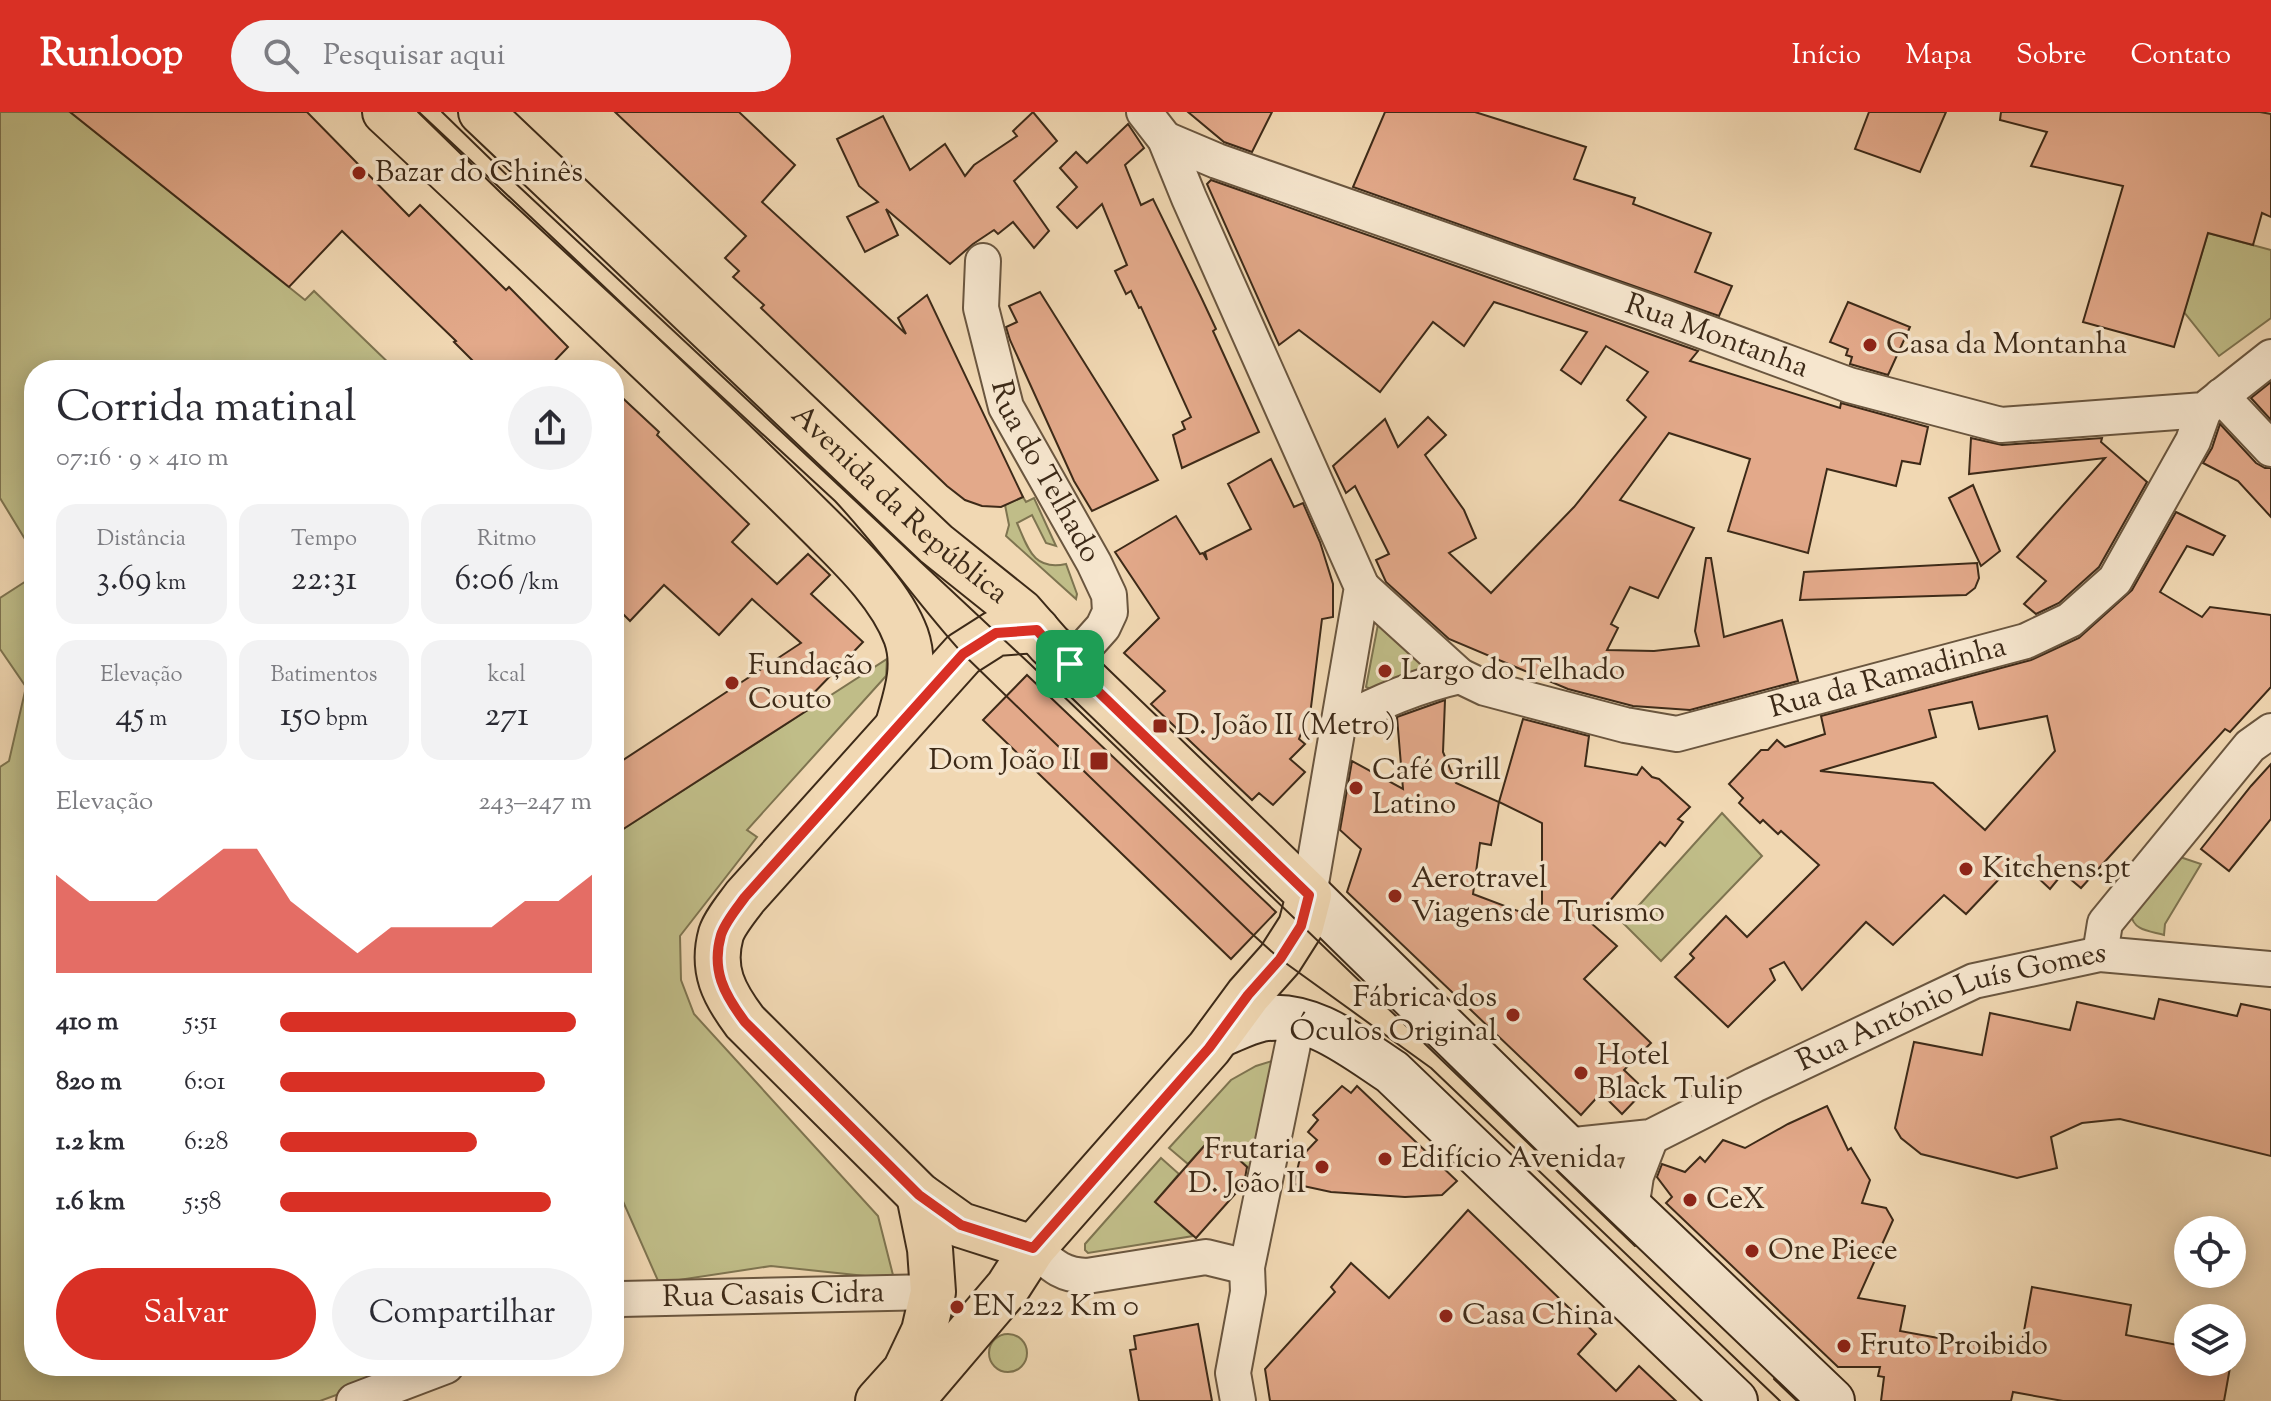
<!DOCTYPE html>
<html lang="pt">
<meta charset="utf-8">
<style>
:root{--surface:#fff;--page:#f2f2f3;--text:#2b2b33;--muted:#7c7c81;--accent:#d93025}
body{margin:0;font-family:"Sorts Mill Goudy",serif;background:var(--page);color:var(--text);height:100vh;display:flex;flex-direction:column;font-size:30px;white-space:nowrap}
*{box-sizing:border-box;margin:0}
p{font-size:26px;color:var(--muted)}
.icon{flex:none;width:44px;height:44px;fill:none;stroke:currentColor;stroke-width:2;stroke-linecap:round;stroke-linejoin:round}
.map{position:relative;flex:1;overflow:hidden}
.details{position:absolute;left:24px;top:248px;width:600px;height:1016px;display:flex;flex-direction:column;background:var(--surface);border-radius:32px;box-shadow:0 4px 20px #0003}
.details>*{flex:none}
.tools{position:absolute;left:2174px;top:1104px;display:grid;gap:16px}
.tools a{display:grid;place-items:center;width:72px;height:72px;border-radius:50%;background:var(--surface);box-shadow:0 4px 20px #0003;font-size:40px}
.pin{position:absolute;display:grid;place-items:center;width:68px;height:68px;color:#fff;margin:-34px;border-radius:16px;box-shadow:0 4px 12px #0006}
.round{display:grid;place-items:center;flex:none;width:84px;height:84px;border-radius:42px;background:var(--page)}
.head{display:flex;align-items:center;justify-content:space-between;height:136px;padding:0 32px}
h1{font-size:44px;font-weight:600;line-height:60px}
.stats{display:grid;grid-template-columns:repeat(3,1fr);gap:12px;height:136px;padding:8px 32px}
.stats div{display:grid;align-content:center;border-radius:20px;background:var(--page);text-align:center}
.stats b{font-size:34px;font-weight:600}
.stats small{font-size:22px;font-weight:400}
.stats p{font-size:22px}
.chart{height:224px;padding:16px 32px}
.chart p{display:flex;justify-content:space-between}
.chart svg{width:100%;height:144px;margin-top:8px;fill:var(--accent);opacity:.7}
.action{display:flex;gap:16px;margin-top:auto;padding:16px 32px}
.action a{flex:1;height:92px;border-radius:48px;background:var(--accent);color:#fff;font-size:32px;font-weight:600;line-height:92px;text-align:center}
.action a+a{background:var(--page);color:var(--text)}
ul{padding:0 32px;list-style:none;font-size:26px}
li{display:grid;grid-template-columns:128px 96px 1fr;align-items:center;height:60px}
li i{height:20px;border-radius:10px;background:var(--accent)}
header{display:flex;align-items:center;gap:48px;box-sizing:border-box;height:112px;padding:0 40px;background:var(--accent);color:#fff}
header strong{font-size:38px}
nav{display:flex;gap:44px;margin-inline-start:auto;font-size:28px}
.search{width:560px;height:72px;background:var(--page);display:flex;align-items:center;gap:20px;box-sizing:border-box;padding:0 28px;border-radius:44px;color:var(--muted);font-size:30px}
.map>svg:first-child{display:block}
.green{fill:#c0bd88;stroke:#7e7450;stroke-width:2}
.building{fill:#e3a98a;stroke:#3d2a18;stroke-width:2;fill-rule:evenodd}
.lines{fill:none;stroke-linecap:round;stroke-linejoin:round}
.street-casing{stroke:#6a563f;stroke-width:38}
.secondary-casing{stroke:#3d2a18;stroke-width:48}
.primary-casing{stroke:#3d2a18;stroke-width:48}
.street{stroke:#f6e6ce;stroke-width:34}
.secondary{stroke:#f6e6ce;stroke-width:44}
.primary{stroke:#f1d8b3;stroke-width:44}
.tram{stroke:#3d2a18;stroke-width:2}
.route-casing{stroke:#fff;stroke-width:16}
.route{stroke:#d93025;stroke-width:10}
.poi-dot{fill:#8f2418;stroke:#f6e6ce;stroke-width:3}
.labels{text-anchor:middle;dominant-baseline:central;stroke-width:7;stroke-linejoin:round;paint-order:stroke}
.poi-label{font-size:30px;fill:#3d2a18;stroke:#f6e6ce;text-anchor:start}
.street-label{font-size:30px;fill:#3d2a18;stroke:#f6e6ce}
</style>
<header>
<strong>Runloop</strong>
<div class="search"><svg class="icon" aria-label="search" viewBox="0 0 24 24"><circle cx="10" cy="10" r="6"/><path d="M15 15l6 6"/></svg>Pesquisar aqui</div>
<nav><a>Início</a><a>Mapa</a><a>Sobre</a><a>Contato</a></nav>
</header>
<div class="map">
<svg width="2271" height="1289" viewBox="0 0 2271 1289">
<rect width="100%" height="100%" fill="#f1d8b3"/>
<filter id="stains"><feTurbulence type="fractalNoise" baseFrequency=".0025" numOctaves="4"/><feColorMatrix values="0 0 0 0 .2 0 0 0 0 .09 0 0 0 0 .02 0 0 0 .5 -.17"/></filter>
<radialGradient id="worn" r=".72"><stop offset=".6" stop-color="#630" stop-opacity="0"/><stop offset="1" stop-color="#630" stop-opacity=".3"/></radialGradient>
<!-- green -->
<g class="green">
<polygon points="0,0 70,0 305,188 314,179 396,258 34,258 34,442 0,386"/>
<polygon points="2208,121 2271,138 2271,206 2219,244 2184,200"/>
<path d="M 1023,385 L 1026,390 L 1034,386 L 1056,434 L 1046,431 L 1032,403 L 1017,411 C 1028,436 1033,459 1066,452 L 1077,482 L 1076,487 L 1006,424 L 1009,413 L 1005,393 Z"/>
<polygon points="34,464 34,1254 415,1254 320,1289 0,1289 0,655 9,649 26,575 0,537 0,486"/>
<polygon points="1379,507 1436,552 1376,579 1366,575"/>
<polygon points="887,547 886,564 747,718 757,725 680,824 681,868 694,902 878,1104 894,1167 771,1154 659,1171 614,1069 614,723"/>
<polygon points="1722,701 1762,744 1661,849 1623,811"/>
<path d="M 2180,745 L 2201,752 L 2165,812 L 2164,823 C 2150,819 2133,819 2131,802 Z"/>
<polygon points="1272,949 1251,1058 1213,1024 1188,1052 1169,1036 1231,968 1256,954"/>
<polygon points="1161,1046 1179,1062 1155,1090 1193,1124 1088,1141 1085,1138 1085,1132"/>
<circle cx="1008" cy="1241" r="19"/>
</g>
<!-- building -->
<g class="building">
<polygon points="70,0 307,0 409,104 420,93 506,178 509,175 568,235 546,258 482,258 454,230 456,229 342,119 289,175"/>
<polygon points="615,0 739,0 795,53 762,90 906,222 898,206 927,183 1023,385 1001,395 982,394 965,388 947,374 761,196 764,193 733,165 739,159 725,146 746,124"/>
<polygon points="1033,0 1057,29 1014,69 1049,119 1034,136 1013,110 998,122 994,118 973,132 950,152 886,97 898,123 865,140 847,105 878,90 859,74 837,27 883,4 910,58 945,32 965,64 974,53 1017,24 1013,19"/>
<polygon points="1188,0 1272,0 1252,40 1224,30"/>
<polygon points="1385,0 1475,0 1586,35 1574,67 1635,86 1633,92 1711,121 1695,160 1732,174 1719,204 1353,75"/>
<polygon points="1869,0 1946,0 1920,60 1855,37"/>
<polygon points="2001,0 2260,0 2271,2 2271,105 2262,101 2253,133 2208,121 2174,235 2083,210 2123,74 2031,54 2047,20 2000,8"/>
<polygon points="1128,12 1144,36 1125,53 1141,93 1153,87 1201,185 1216,217 1213,219 1259,320 1182,356 1173,323 1185,317 1182,310 1191,305 1141,195 1139,196 1131,179 1126,182 1115,159 1127,153 1102,92 1077,116 1057,95 1077,75 1060,56 1076,40 1087,51"/>
<polygon points="1211,68 1698,239 1690,249 1840,296 1841,291 1928,315 1920,352 1902,349 1896,374 1827,357 1808,441 1728,419 1750,347 1669,321 1620,388 1694,416 1658,486 1630,475 1611,512 1618,516 1607,538 1654,539 1699,534 1695,519 1706,446 1711,446 1724,525 1782,508 1798,569 1690,598 1633,594 1568,577 1449,527 1386,470 1376,448 1389,442 1355,374 1346,381 1333,354 1385,307 1398,335 1428,305 1446,323 1425,343 1464,398 1476,426 1449,441 1491,481 1574,395 1646,305 1627,288 1648,260 1606,234 1581,272 1561,258 1587,220 1494,190 1464,234 1433,210 1380,280 1299,218 1279,233 1207,72"/>
<polygon points="1040,180 1158,368 1092,399 1074,369 1010,228 1006,215 1017,210 1009,194"/>
<polygon points="1848,190 1910,215 1888,263 1850,252 1852,245 1846,243 1848,237 1830,230"/>
<polygon points="2271,270 2271,308 2251,286"/>
<polygon points="614,278 659,320 657,323 749,412 732,430 777,472 808,442 830,463 811,482 863,530 807,588 814,594 614,723 614,654 801,531 752,487 719,523 664,473 630,509 614,493"/>
<polygon points="2220,312 2256,351 2265,356 2271,356 2271,405 2238,369 2203,351 2212,336"/>
<polygon points="1971,326 2002,333 2102,326 2101,330 2147,370 2099,455 2059,491 2036,502 2024,492 2046,469 2017,445 2105,346 1969,362"/>
<polygon points="1271,347 1294,395 1303,391 1320,430 1333,472 1333,505 1322,507 1311,595 1299,627 1305,632 1290,647 1305,660 1273,693 1259,681 1252,688 1151,592 1165,579 1124,541 1159,506 1115,440 1176,404 1200,442 1203,441 1207,448 1205,440 1251,417 1228,372"/>
<polygon points="1973,373 2000,439 1981,454 1949,386"/>
<path d="M 2176,400 L 2225,424 L 2213,443 L 2187,434 L 2160,480 L 2202,505 L 2210,495 L 2271,503 L 2271,575 L 2230,620 L 2225,617 L 2081,776 L 2063,761 L 2050,777 L 2018,747 L 1966,802 L 1944,783 L 1893,833 L 1866,810 L 1802,878 L 1784,850 L 1770,857 L 1775,868 L 1728,915 L 1675,865 L 1694,846 L 1690,842 L 1726,804 L 1747,825 L 1819,753 L 1781,719 L 1778,722 L 1763,708 L 1760,711 L 1739,691 L 1743,686 L 1729,672 L 1761,638 L 1768,638 L 1777,628 L 1785,635 L 1825,622 L 1821,604 L 2031,548 L 2079,526 L 2132,478 ZM 1972,590 L 1979,617 L 2047,604 L 2055,639 L 1985,718 L 1933,671 L 1820,659 L 1936,625 L 1929,598 Z"/>
<polygon points="1977,451 1979,466 1975,476 1966,483 1800,488 1804,460"/>
<polygon points="1027,563 1276,800 1231,847 983,608"/>
<polygon points="1445,588 1443,640 1456,671 1499,690 1491,733 1480,731 1473,782 1542,808 1542,711 1499,690 1523,607 1589,624 1585,654 1637,663 1642,655 1652,665 1659,667 1690,695 1678,707 1683,710 1665,734 1660,730 1591,811 1617,834 1584,867 1651,931 1624,958 1645,978 1622,1002 1601,981 1581,1003 1347,780 1361,737 1340,718 1352,649 1403,677 1397,605"/>
<polygon points="2271,652 2271,707 2229,759 2201,737 2251,674"/>
<polygon points="2159,887 2237,904 2241,892 2271,898 2271,1044 2120,1007 2082,1011 2051,1025 2057,1056 2017,1066 1921,1042 1901,1026 1895,1016 1914,930 1982,943 1990,901 2070,918 2077,890 2154,907"/>
<polygon points="1342,974 1351,981 1357,974 1457,1069 1442,1083 1405,1085 1331,1080 1294,1072 1300,1046 1317,1028 1308,1020 1318,1008 1313,1003"/>
<polygon points="1827,994 1848,1038 1851,1036 1870,1068 1862,1091 1886,1096 1893,1108 1858,1186 1905,1194 1900,1219 2020,1241 2032,1175 2131,1193 2126,1223 2188,1235 2188,1250 2231,1250 2224,1289 2063,1289 2013,1280 2011,1289 1881,1289 1884,1265 1878,1264 1880,1255 1838,1255 1666,1091 1672,1085 1657,1065 1662,1052 1685,1060 1700,1045 1705,1050 1723,1028 1745,1036 1788,1012"/>
<polygon points="1213,1024 1247,1055 1244,1072 1196,1126 1155,1090"/>
<polygon points="1468,1098 1596,1222 1578,1242 1616,1279 1639,1254 1676,1289 1270,1289 1265,1257 1335,1180 1331,1175 1351,1151 1389,1186"/>
<polygon points="1198,1212 1212,1289 1139,1289 1130,1238 1136,1237 1134,1224"/>
</g>
<g class="lines">
<!-- street casing -->
<g class="street-casing">
<g id="street">
<polyline points="1144,0 1165,27 1189,86 1362,475 1309,783"/>
<path id="s1" d="M 1165,27 L 1217,49 L 1656,202 L 1849,273 L 2001,313 L 2204,298 L 2271,245"/>
<path id="s2" d="M 983,149 L 981,196 L 1006,295 L 1094,451 L 1109,483 L 1110,500 L 1103,515 L 1070,552"/>
<polyline points="2221,284 2271,337"/>
<path id="s3" d="M 1362,475 L 1460,564 L 1485,576 L 1625,613 L 1677,622 L 2026,529 L 2070,508 L 2115,468 L 2193,329 L 2204,298"/>
<path d="M 1338,612 C 1378,590 1416,574 1460,564"/>
<polyline points="2100,842 2105,811 2250,634 2271,619"/>
<path id="s4" d="M 1565,1034 L 1651,1025 L 1754,973 L 1974,869 L 2100,842 L 2271,857"/>
<polyline points="1631,1097 1636,1064 1651,1025"/>
<path d="M 1033,1136 C 1052,1153 1061,1163 1087,1164 L 1206,1145 L 1247,1155"/>
<path id="s5" d="M 614,1190 L 621,1187 L 933,1180"/>
<polyline points="354,1289 446,1254"/>
<polyline points="1238,1289 1233,1261 1248,1180 1247,1155 1298,908"/>
</g>
</g>
<!-- secondary casing -->
<g class="secondary-casing">
<g id="secondary">
<polyline points="1309,783 1565,1034 1832,1289"/>
<path d="M 1219,923 C 1232,918 1247,910 1261,907 C 1309,898 1354,935 1392,960 L 1735,1289"/>
</g>
</g>
<!-- primary casing -->
<g class="primary-casing">
<g id="primary">
<path d="M 385,0 C 496,103 606,208 716,313 C 753,348 789,383 825,419 C 855,449 891,484 906,524 C 917,555 906,584 898,613"/>
<path id="s6" d="M 481,0 L 936,432 L 1021,500 L 1049,532 L 1309,783 L 1301,814 L 1280,847 L 1248,883 L 1209,936 L 1033,1136 L 1008,1175 L 911,1289"/>
<path d="M 1033,1136 L 961,1113 L 919,1083 L 745,910 C 724,882 711,858 721,822 C 725,810 737,796 745,785 L 963,542 L 996,521 L 1037,518"/>
<polyline points="878,1289 905,1259 924,1219 933,1180 930,1137 919,1083"/>
</g>
</g>
<!-- street -->
<use href="#street" class="street"/>
<!-- secondary -->
<use href="#secondary" class="secondary"/>
<!-- primary -->
<use href="#primary" class="primary"/>
<!-- tram -->
<g class="tram">
<path d="M 418,0 L 501,81 L 835,389 C 881,438 918,493 963,542 L 1250,820 L 1280,847 L 1431,956 L 1780,1289"/>
<polyline points="442,0 513,69 1030,552 1635,1134"/>
<polyline points="1774,1267 1797,1289"/>
</g>
</g>
<g class="lines">
<!-- route casing -->
<g class="route-casing">
<path id="route" d="M 1037,518 L 1049,532 L 1309,783 L 1301,814 L 1280,847 L 1248,883 L 1209,936 L 1033,1136 L 961,1113 L 919,1083 L 745,910 C 724,882 711,858 721,823 C 725,810 737,796 745,785 L 963,542 L 996,521 Z"/>
</g>
<!-- route -->
<use href="#route" class="route"/>
</g>
<!-- markers -->
<g class="poi-dot">
<circle cx="359" cy="61" r="8"/>
<circle cx="1870" cy="233" r="8"/>
<circle cx="1385" cy="559" r="8"/>
<circle cx="732" cy="571" r="8"/>
<rect x="1152" y="606" width="16" height="16" rx="4"/>
<rect x="1089" y="639" width="20" height="20" rx="4"/>
<circle cx="1356" cy="676" r="8"/>
<circle cx="1966" cy="757" r="8"/>
<circle cx="1395" cy="784" r="8"/>
<circle cx="1513" cy="903" r="8"/>
<circle cx="1581" cy="961" r="8"/>
<circle cx="1385" cy="1047" r="8"/>
<circle cx="1322" cy="1055" r="8"/>
<circle cx="1690" cy="1088" r="8"/>
<circle cx="1752" cy="1139" r="8"/>
<circle cx="957" cy="1195" r="8"/>
<circle cx="1446" cy="1204" r="8"/>
<circle cx="1844" cy="1234" r="8"/>
</g>
<g class="labels">
<!-- poi labels -->
<g class="poi-label">
<text x="375" y="61">Bazar do Chinês</text>
<text x="1886" y="233">Casa da Montanha</text>
<text x="748" y="554">Fundação<tspan x="748" dy="34">Couto</tspan></text>
<text x="1401" y="559">Largo do Telhado</text>
<text x="1176" y="614">D. João II (Metro)</text>
<text x="1081" y="649" text-anchor="end">Dom João II</text>
<text x="1372" y="659">Café Grill<tspan x="1372" dy="34">Latino</tspan></text>
<text x="1982" y="757">Kitchens.pt</text>
<text x="1411" y="767">Aerotravel<tspan x="1411" dy="34">Viagens de Turismo</tspan></text>
<text x="1497" y="886" text-anchor="end">Fábrica dos<tspan x="1497" dy="34">Óculos Original</tspan></text>
<text x="1597" y="944">Hotel<tspan x="1597" dy="34">Black Tulip</tspan></text>
<text x="1306" y="1038" text-anchor="end">Frutaria<tspan x="1306" dy="34">D. João II</tspan></text>
<text x="1401" y="1047">Edifício Avenida</text>
<text x="1706" y="1088">CeX</text>
<text x="1768" y="1139">One Piece</text>
<text x="973" y="1195">EN 222 Km 0</text>
<text x="1462" y="1204">Casa China</text>
<text x="1860" y="1234">Fruto Proibido</text>
</g>
<!-- street labels -->
<g class="street-label">
<text stroke="none"><textPath href="#s1" startOffset="586">Rua Montanha</textPath></text>
<text stroke="none"><textPath href="#s2" startOffset="224">Rua do Telhado</textPath></text>
<text stroke="none"><textPath href="#s6" startOffset="574">Avenida da República</textPath></text>
<text stroke="none"><textPath href="#s3" startOffset="576">Rua da Ramadinha</textPath></text>
<text stroke="none"><textPath href="#s4" startOffset="416">Rua António Luís Gomes</textPath></text>
<text stroke="none"><textPath href="#s5" startOffset="160">Rua Casais Cidra</textPath></text>
</g>
</g>
<rect width="100%" height="100%" filter="url(#stains)"/>
<rect width="100%" height="100%" fill="url(#worn)"/>
</svg>
<div class="tools">
<a><svg class="icon" aria-label="locate" viewBox="0 0 24 24"><circle cx="12" cy="12" r="6"/><path d="M12 2v4M12 18v4M2 12h4M18 12h4"/></svg></a>
<a><svg class="icon" aria-label="layers" viewBox="0 0 24 24"><path d="M12 4l9 5-9 5-9-5zM3 14l9 5 9-5"/></svg></a>
</div>
<div class="pin" style="left:1070px;top:552px;background:#1e9e55"><svg class="icon" aria-label="arrive" viewBox="0 0 24 24"><path d="M6 21V4h12l-3 4 3 4H6"/></svg></div>
<section class="details">
<div class="head"><div><h1>Corrida matinal</h1><p>07:16 · 9 × 410 m</p></div><a class="round"><svg class="icon" aria-label="share" viewBox="0 0 24 24"><path d="M12 15V3M7 8l5-5 5 5M5 13v7h14v-7"/></svg></a></div>
<div class="stats">
<div><p>Distância</p><b>3.69<small> km</small></b></div>
<div><p>Tempo</p><b>22:31</b></div>
<div><p>Ritmo</p><b>6:06<small> /km</small></b></div>
</div>
<div class="stats">
<div><p>Elevação</p><b>45<small> m</small></b></div>
<div><p>Batimentos</p><b>150<small> bpm</small></b></div>
<div><p>kcal</p><b>271</b></div>
</div>
<div class="chart"><p><span>Elevação</span>243–247 m</p>
<svg viewBox="0 0 160 44" preserveAspectRatio="none"><path d="M0 44V14L10 22L20 22L30 22L40 14L50 6L60 6L70 22L80 30L90 38L100 30L110 30L120 30L130 30L140 22L150 22L160 14V44z"/></svg>
</div>
<ul>
<li><b>410 m</b>5:51<i style="width:95%"></i></li>
<li><b>820 m</b>6:01<i style="width:85%"></i></li>
<li><b>1.2 km</b>6:28<i style="width:63%"></i></li>
<li><b>1.6 km</b>5:58<i style="width:87%"></i></li>
</ul>
<div class="action"><a>Salvar</a><a>Compartilhar</a></div>
</section>
</div>
